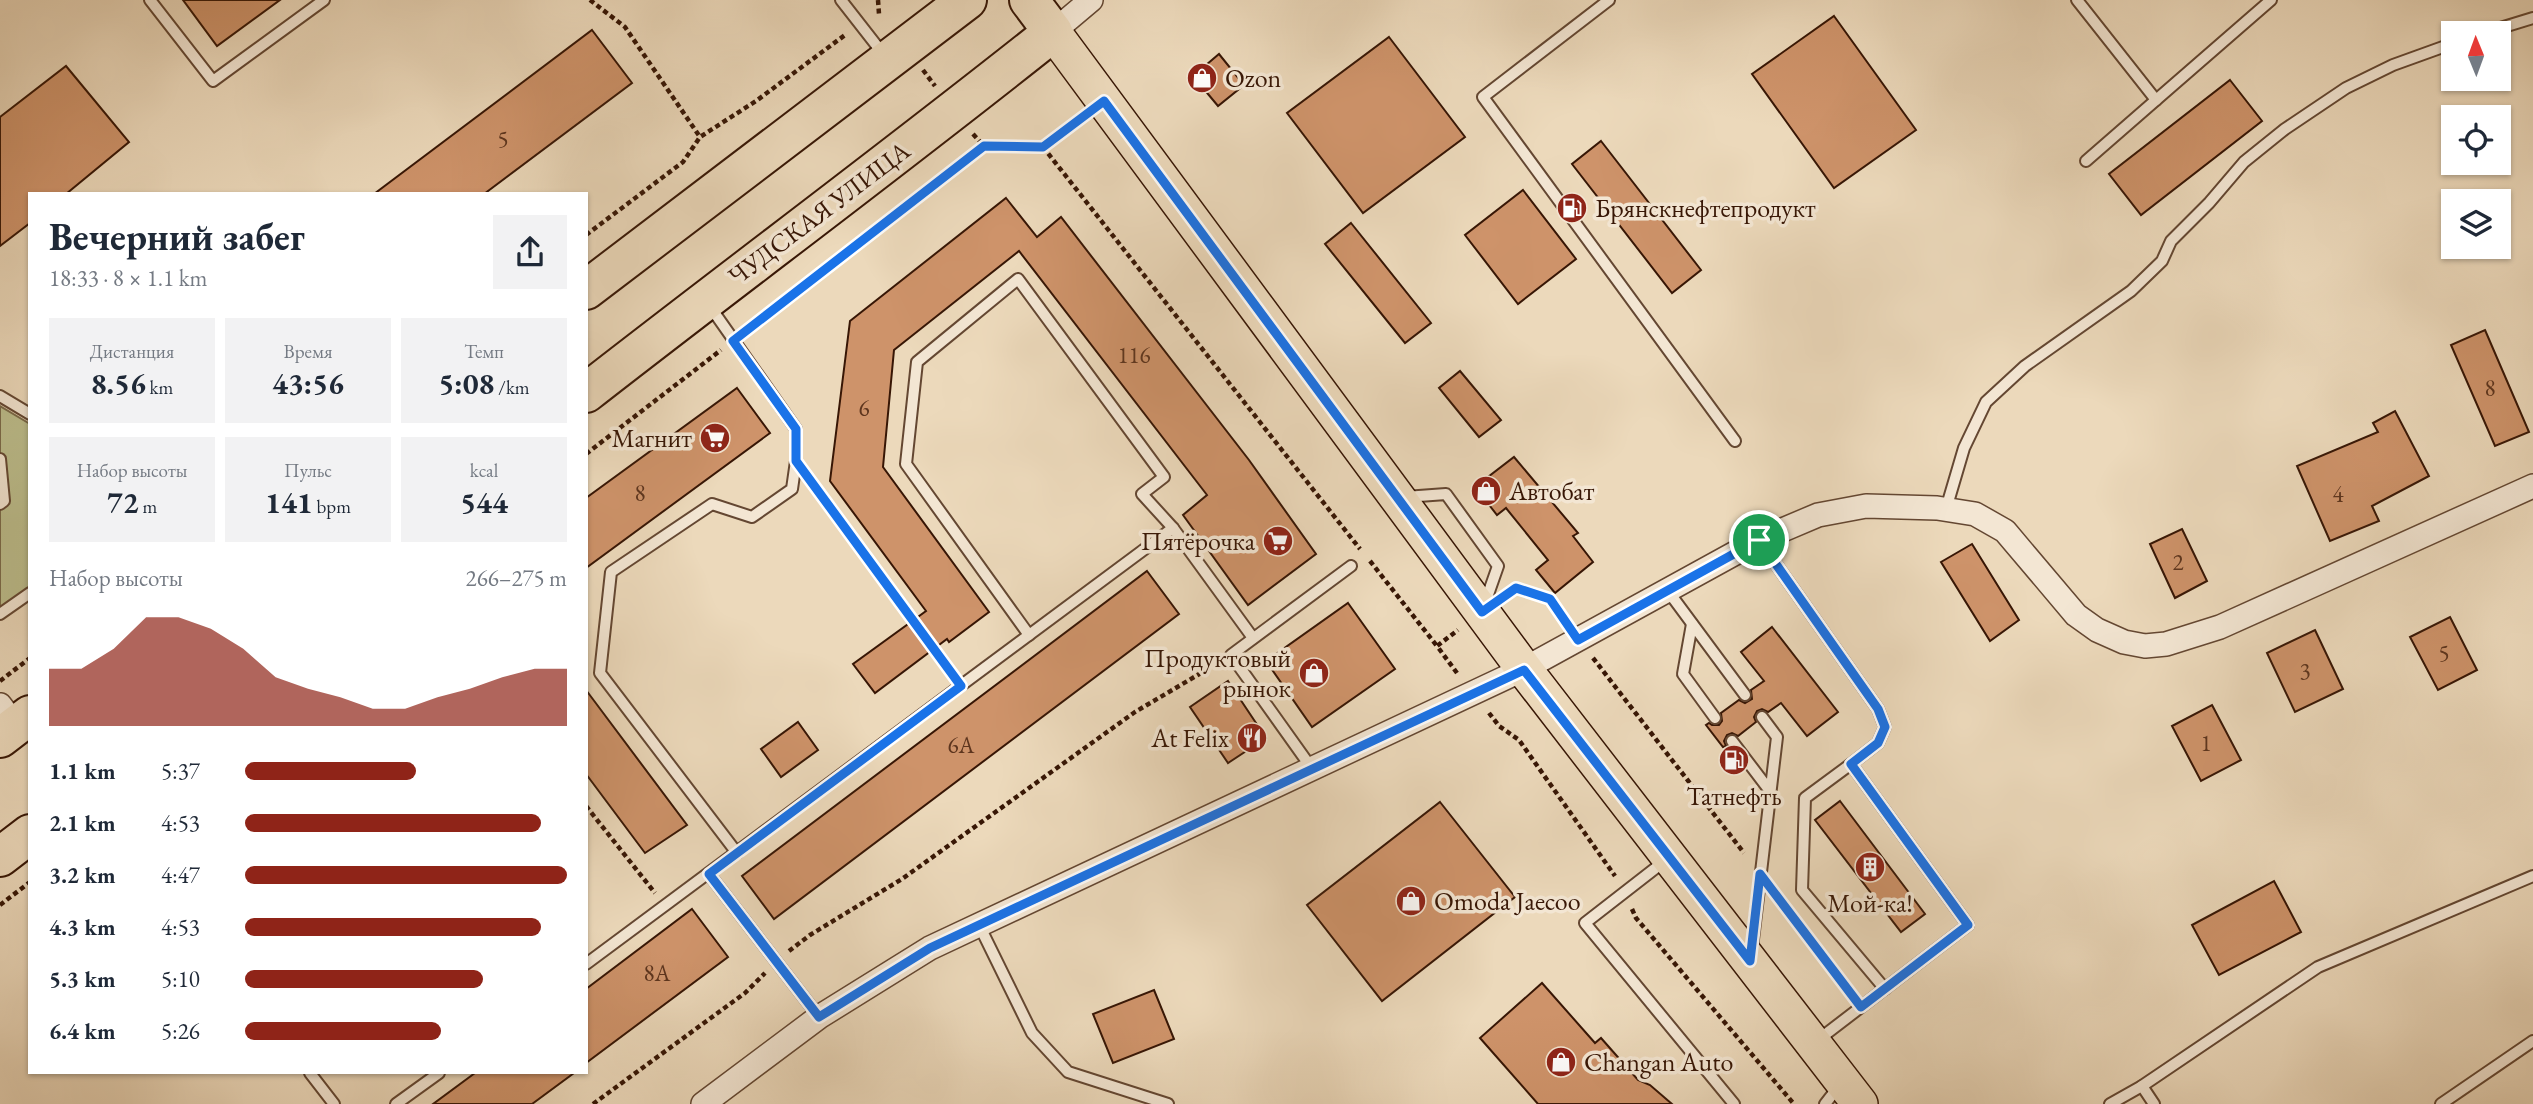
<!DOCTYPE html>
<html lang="ru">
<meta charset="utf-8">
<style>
:root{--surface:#fff;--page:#f2f2f3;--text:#1f2937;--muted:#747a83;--accent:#8f2418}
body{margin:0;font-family:"EB Garamond",serif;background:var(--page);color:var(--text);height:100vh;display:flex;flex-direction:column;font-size:26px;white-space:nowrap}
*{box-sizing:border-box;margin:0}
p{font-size:23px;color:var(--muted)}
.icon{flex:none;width:38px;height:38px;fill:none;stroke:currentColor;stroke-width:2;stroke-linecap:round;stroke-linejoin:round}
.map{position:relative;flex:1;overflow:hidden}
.drawer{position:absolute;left:28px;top:192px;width:560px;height:882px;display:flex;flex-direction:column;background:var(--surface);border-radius:0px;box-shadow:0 2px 5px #0004}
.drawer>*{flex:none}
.needle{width:46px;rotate:359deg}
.buttons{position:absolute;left:2441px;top:21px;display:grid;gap:14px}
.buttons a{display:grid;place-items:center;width:70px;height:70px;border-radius:0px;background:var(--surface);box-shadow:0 2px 5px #0004;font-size:35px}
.pin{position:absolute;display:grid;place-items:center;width:60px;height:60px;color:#fff;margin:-30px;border:4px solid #fff;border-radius:50%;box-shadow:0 2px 7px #0007}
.round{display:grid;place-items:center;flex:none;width:74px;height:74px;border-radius:0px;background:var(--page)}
.summary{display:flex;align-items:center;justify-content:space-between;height:119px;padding:0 21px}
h1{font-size:38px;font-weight:700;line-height:52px}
.stats{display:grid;grid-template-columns:repeat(3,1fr);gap:10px;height:119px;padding:7px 21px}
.stats div{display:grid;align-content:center;border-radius:0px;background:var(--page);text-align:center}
.stats b{font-size:30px;font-weight:700}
.stats small{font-size:19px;font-weight:400}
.stats p{font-size:19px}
.chart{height:196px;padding:14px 21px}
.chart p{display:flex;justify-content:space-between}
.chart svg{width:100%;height:126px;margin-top:7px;fill:var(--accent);opacity:.7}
ul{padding:0 21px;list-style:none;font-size:23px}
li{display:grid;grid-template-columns:112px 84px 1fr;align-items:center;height:52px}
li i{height:18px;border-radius:9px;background:var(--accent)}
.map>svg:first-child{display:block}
.green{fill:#bcbe8d;stroke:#7a6a49;stroke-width:2}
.building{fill:#ce936a;stroke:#371605;stroke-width:2}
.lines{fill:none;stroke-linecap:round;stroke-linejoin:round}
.lane-casing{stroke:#644732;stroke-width:14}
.street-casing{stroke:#644732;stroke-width:26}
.primary-casing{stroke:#371605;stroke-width:38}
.highway-casing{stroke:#371605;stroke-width:42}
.path{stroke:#371605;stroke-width:4.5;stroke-dasharray:5 3.5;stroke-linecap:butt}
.lane{stroke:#f3e6d3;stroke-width:10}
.street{stroke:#f3e6d3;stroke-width:23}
.primary{stroke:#ecd9bb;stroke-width:35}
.highway{stroke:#ecd9bb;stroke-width:38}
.route-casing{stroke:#fff;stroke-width:14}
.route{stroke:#1a73e8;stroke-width:9}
.labels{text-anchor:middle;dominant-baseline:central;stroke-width:7;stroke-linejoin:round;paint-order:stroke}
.number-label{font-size:23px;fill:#5d351e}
.poi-label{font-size:26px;fill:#371605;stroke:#f3e6d3;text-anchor:start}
.street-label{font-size:26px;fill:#371605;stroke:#f3e6d3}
</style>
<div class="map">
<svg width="2533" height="1104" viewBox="0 0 2533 1104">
<rect width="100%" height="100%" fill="#ecd9bb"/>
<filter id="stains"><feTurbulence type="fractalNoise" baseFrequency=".00286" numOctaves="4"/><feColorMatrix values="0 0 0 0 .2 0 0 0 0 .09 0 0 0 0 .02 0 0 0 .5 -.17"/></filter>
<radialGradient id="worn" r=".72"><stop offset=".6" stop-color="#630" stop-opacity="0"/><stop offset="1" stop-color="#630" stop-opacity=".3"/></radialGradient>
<!-- green -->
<polygon class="green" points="0,406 30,424 30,588 0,611"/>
<!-- building -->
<g class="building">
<polygon points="183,0 280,0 217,46"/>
<polygon points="1834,16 1916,130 1834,188 1752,74"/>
<polygon points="592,30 632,83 484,194 374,194"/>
<polygon points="1389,37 1465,137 1363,213 1287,113"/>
<polygon points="1219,54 1244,85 1218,106 1193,76"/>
<polygon points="66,66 129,142 66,194 30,194 30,223 0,246 0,117"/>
<polygon points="2230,80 2262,121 2141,215 2109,174"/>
<polygon points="1601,141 1701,270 1672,293 1572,164"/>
<polygon points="1523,190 1576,259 1518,304 1465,235"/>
<polygon points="1006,198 1037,237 1061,217 1249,460 1316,554 1248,605 1183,515 1207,495 1019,251 894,350 883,467 989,612 949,642 947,639 875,693 853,664 926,611 830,481 850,321"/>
<polygon points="1351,223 1431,323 1405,343 1325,244"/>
<polygon points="2485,330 2529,432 2495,446 2451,345"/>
<polygon points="1460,371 1501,420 1479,437 1439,388"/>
<polygon points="737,388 770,433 586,568 586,498"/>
<polygon points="2395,411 2429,476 2372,506 2379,521 2330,541 2297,466 2378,432 2373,423"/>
<polygon points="1514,457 1578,533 1573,536 1593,562 1555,593 1536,570 1548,560 1506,508 1497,515 1475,487"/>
<polygon points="2182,529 2207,581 2175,598 2150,544"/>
<polygon points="1972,544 2019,620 1990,641 1941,562"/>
<polygon points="1147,571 1179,614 774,919 742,876"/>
<polygon points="1348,603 1395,669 1312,727 1266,661"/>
<polygon points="2450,617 2477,670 2438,690 2410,637"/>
<polygon points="1772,627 1838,712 1807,736 1781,703 1768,712 1762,709 1757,711 1754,717 1756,722 1738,736 1732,733 1727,735 1724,741 1726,746 1723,747 1706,725 1709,723 1712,725 1719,725 1722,721 1721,713 1739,700 1745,703 1752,699 1751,690 1764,681 1741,652"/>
<polygon points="2315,630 2343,689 2295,712 2267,653"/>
<polygon points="1228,681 1266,738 1228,763 1190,707"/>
<polygon points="586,690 687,825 645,853 586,774"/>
<polygon points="2212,705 2241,760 2201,781 2172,726"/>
<polygon points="798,722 818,750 781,777 761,749"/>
<polygon points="1840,801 1925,914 1901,932 1815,820"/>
<polygon points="1440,802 1515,897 1382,1001 1307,905"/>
<polygon points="2274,881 2301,932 2219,975 2192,925"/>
<polygon points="692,909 728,957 586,1063 586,989"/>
<polygon points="1542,983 1595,1043 1601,1038 1638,1080 1650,1085 1672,1104 1538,1104 1480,1038"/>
<polygon points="1154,990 1174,1039 1113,1063 1093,1014"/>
<polygon points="475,1073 574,1073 532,1104 433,1104"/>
</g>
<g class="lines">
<!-- lane casing -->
<g class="lane-casing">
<g id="lane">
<polyline points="150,0 213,81 324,0"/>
<polyline points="841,0 884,55"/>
<polyline points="1609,0 1483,97 1735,441"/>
<polyline points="2077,0 2156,100 2271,0"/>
<polyline points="2484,33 2533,18"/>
<polyline points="2086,161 2156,100"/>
<polyline points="709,305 796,429 796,461 792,489 752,517 712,504 611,572 600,673 737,853"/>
<polyline points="0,396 30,414"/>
<polyline points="0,459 4,501 0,504"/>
<polyline points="1405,497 1446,494 1498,566 1485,603"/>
<polyline points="1946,509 1964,448 1986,402 2025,366 2131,291 2162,261 2171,241 2209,203 2244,162 2285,129 2346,88 2393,65 2454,43"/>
<polyline points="1759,540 1878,709 1885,727 1878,743 1851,764 1968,925 1818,1040"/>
<polyline points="1668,591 1745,695"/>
<polyline points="0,614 30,593"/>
<polyline points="1692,624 1683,674 1715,718"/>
<polyline points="1029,635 906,464 917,362 1018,279 1164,477 1142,494 1173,528 1253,638"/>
<polyline points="1732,741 1770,791"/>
<polyline points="1851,764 1805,798 1802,890 1885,989"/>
<polyline points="1313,770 1231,655 1351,566"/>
<polyline points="1666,860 1585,923 1734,1104"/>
<polyline points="709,874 819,1017"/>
<polyline points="979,925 1032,1033 1068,1072 1168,1104"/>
<polyline points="1752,948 1777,737 1762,717"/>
<polyline points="586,964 1173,528"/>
<polyline points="310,1073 334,1104"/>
<polyline points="396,1104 439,1073"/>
<polyline points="1825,1104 1839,1086"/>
<polyline points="2110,1104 2142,1086"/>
<polyline points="2154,1104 2142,1086 2318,967 2533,876"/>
<polyline points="2441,1104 2533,1041"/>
</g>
</g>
<!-- street casing -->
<g class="street-casing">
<g id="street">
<polyline points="1053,32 1091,0"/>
<polyline points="0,705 16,726"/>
<polyline points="703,1104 819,1017 930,948 1524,669 1759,540 1818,515 1866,506 1937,508 1975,514 2005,531 2076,615 2097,630 2124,642 2145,646 2166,644 2220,627 2533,486"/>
</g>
</g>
<!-- primary casing -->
<g class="primary-casing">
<polyline id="primary" points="1053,32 1524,669 1860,1104"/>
</g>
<!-- highway casing -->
<g class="highway-casing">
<g id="highway">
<polyline points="586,290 967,0"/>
<path d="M 586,393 C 741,272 899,155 1053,32 L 1029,0"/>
<polyline points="0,738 30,715"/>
<polyline points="0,857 30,834"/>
</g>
</g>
<!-- path -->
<g class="path">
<polyline points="590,0 625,27 700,137"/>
<polyline points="878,0 879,14"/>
<polyline points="923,70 935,86"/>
<polyline points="973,134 984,146"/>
<polyline points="1043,147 1360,549"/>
<polyline points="586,235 683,162 700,137 756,101 845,35"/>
<polyline points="747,329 984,146 1043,147 1080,119"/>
<polyline points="586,454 721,350"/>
<polyline points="811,481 950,671"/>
<polyline points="1370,561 1437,646"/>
<polyline points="1508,594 1516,588 1550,599 1565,620"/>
<polyline points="1593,658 1744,853"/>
<polyline points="1457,673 1437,646 1458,630"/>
<polyline points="0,681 30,658"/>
<polyline points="1489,713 1499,726 1519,740 1615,876"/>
<polyline points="586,806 655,893"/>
<polyline points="1777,896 1850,992"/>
<polyline points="0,905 30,882"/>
<polyline points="1632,909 1636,918 1794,1104"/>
<polyline points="789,951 810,935 902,879 1135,712 1218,663"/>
<polyline points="593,1104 745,993 765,973"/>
</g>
<!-- lane -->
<use href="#lane" class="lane"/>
<!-- street -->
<use href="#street" class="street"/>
<!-- primary -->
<use href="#primary" class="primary"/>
<!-- highway -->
<use href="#highway" class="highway"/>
</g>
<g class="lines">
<!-- route casing -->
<g class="route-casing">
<polygon id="route" points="1104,101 1482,612 1516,588 1550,599 1578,640 1759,540 1878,709 1885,727 1878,743 1851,764 1968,925 1861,1007 1760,874 1750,961 1524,670 930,948 819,1017 709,874 961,686 796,461 796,429 733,341 984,146 1043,147"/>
</g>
<!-- route -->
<use href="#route" class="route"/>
</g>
<!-- icons -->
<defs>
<g id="shop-disc" transform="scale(1.575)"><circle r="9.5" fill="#8f2418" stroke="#f3e6d3"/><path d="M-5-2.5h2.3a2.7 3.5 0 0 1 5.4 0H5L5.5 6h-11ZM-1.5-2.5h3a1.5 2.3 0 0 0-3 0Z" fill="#fff"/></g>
<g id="fuel-disc" transform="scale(1.575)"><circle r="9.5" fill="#8f2418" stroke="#f3e6d3"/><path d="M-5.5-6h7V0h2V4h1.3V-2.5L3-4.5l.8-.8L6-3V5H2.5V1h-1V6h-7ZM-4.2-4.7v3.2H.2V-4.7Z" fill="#fff"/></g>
<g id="supermarket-disc" transform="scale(1.575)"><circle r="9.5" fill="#8f2418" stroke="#f3e6d3"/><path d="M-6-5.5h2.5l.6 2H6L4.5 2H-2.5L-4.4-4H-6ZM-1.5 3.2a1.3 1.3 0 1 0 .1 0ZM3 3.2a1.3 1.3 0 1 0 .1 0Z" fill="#fff"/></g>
<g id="restaurant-disc" transform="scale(1.575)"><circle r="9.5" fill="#8f2418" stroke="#f3e6d3"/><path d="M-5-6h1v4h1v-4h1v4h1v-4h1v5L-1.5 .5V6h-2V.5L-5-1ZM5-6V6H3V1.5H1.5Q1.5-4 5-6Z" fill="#fff"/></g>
<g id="building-disc" transform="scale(1.575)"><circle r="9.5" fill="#8f2418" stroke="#f3e6d3"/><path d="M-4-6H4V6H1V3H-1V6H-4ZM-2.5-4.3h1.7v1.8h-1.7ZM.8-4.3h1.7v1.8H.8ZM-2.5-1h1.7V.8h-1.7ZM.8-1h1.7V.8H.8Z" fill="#fff"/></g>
</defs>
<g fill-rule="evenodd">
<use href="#shop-disc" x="1202" y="78"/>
<use href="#fuel-disc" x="1572" y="208"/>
<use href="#supermarket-disc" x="715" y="438"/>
<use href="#shop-disc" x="1486" y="491"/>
<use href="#supermarket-disc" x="1278" y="541"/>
<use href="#shop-disc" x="1314" y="673"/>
<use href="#restaurant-disc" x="1252" y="738"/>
<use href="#fuel-disc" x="1734" y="760"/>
<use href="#building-disc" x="1870" y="867"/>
<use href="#shop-disc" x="1411" y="901"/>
<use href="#shop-disc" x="1561" y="1062"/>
</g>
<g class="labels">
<!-- number labels -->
<g class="number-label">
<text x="503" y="139">5</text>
<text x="1134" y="355">116</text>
<text x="2490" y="388">8</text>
<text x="864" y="408">6</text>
<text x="640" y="493">8</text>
<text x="2338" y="494">4</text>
<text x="2178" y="562">2</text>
<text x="2444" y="653">5</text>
<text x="2305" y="671">3</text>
<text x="2206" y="743">1</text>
<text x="961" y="745">6А</text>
<text x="657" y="973">8А</text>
</g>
<!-- poi labels -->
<g class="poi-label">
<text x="1225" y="78">Ozon</text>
<text x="1595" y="208">Брянскнефтепродукт</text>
<text x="692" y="438" text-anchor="end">Магнит</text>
<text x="1509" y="491">Автобат</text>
<text x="1255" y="541" text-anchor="end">Пятёрочка</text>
<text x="1291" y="658" text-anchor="end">Продуктовый<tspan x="1291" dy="30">рынок</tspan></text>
<text x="1229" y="738" text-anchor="end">At Felix</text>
<text x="1734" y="796" text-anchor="middle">Татнефть</text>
<text x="1434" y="901">Omoda Jaecoo</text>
<text x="1870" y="903" text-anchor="middle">Мой-ка!</text>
<text x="1584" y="1062">Changan Auto</text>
</g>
<!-- street labels -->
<g class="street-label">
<text transform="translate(819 213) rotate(-37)">ЧУДСКАЯ УЛИЦА</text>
</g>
</g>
<rect width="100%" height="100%" filter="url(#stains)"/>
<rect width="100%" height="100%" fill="url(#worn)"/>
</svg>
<div class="buttons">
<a><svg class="needle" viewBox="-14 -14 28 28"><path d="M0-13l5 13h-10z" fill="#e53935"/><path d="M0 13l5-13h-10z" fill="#747a83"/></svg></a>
<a><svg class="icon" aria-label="locate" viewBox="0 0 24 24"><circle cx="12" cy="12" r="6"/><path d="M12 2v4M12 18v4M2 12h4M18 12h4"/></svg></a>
<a><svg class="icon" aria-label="layers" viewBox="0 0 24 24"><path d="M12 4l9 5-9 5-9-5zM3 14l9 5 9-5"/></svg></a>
</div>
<div class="pin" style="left:1759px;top:540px;background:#1e9e55"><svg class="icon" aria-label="arrive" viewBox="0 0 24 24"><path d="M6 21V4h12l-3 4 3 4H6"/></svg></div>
<section class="drawer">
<div class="summary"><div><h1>Вечерний забег</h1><p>18:33 · 8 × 1.1 km</p></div><a class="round"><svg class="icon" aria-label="share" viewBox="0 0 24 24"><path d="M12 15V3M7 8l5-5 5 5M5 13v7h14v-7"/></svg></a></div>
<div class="stats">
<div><p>Дистанция</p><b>8.56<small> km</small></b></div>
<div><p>Время</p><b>43:56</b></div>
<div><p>Темп</p><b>5:08<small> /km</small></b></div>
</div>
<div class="stats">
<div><p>Набор высоты</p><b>72<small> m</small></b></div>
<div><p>Пульс</p><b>141<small> bpm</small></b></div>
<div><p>kcal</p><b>544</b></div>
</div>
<div class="chart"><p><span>Набор высоты</span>266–275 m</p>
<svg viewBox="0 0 160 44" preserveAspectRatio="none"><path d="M0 44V24L10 24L20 17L30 6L40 6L50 10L60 17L70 27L80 31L90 34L100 38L110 38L120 34L130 31L140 27L150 24L160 24V44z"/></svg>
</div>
<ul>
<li><b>1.1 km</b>5:37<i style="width:53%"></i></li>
<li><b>2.1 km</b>4:53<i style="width:92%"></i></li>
<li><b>3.2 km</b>4:47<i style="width:100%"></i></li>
<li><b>4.3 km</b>4:53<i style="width:92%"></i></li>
<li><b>5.3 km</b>5:10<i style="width:74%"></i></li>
<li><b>6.4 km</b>5:26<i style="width:61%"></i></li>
</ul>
</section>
</div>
